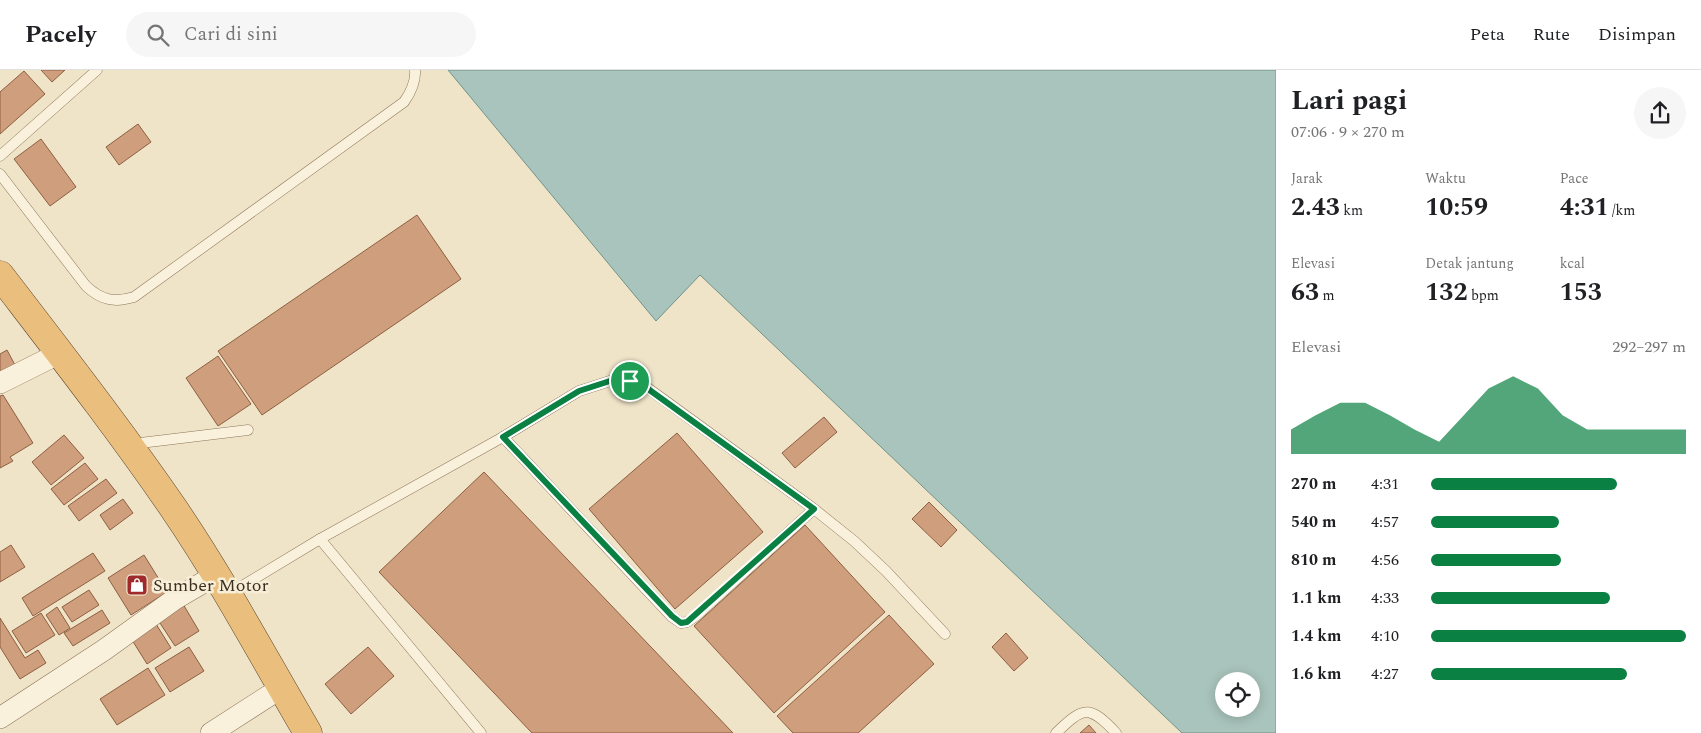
<!DOCTYPE html>
<html lang="id">
<meta charset="utf-8">
<style>
:root{--surface:#fff;--page:#f6f6f6;--text:#202124;--muted:#757577;--line:#e0e0e0;--accent:#0b8043}
body{margin:0;font-family:Spectral,serif;background:var(--page);color:var(--text);height:100vh;display:flex;flex-direction:column;font-size:19px;white-space:nowrap}
*{box-sizing:border-box;margin:0}
p{font-size:16px;color:var(--muted)}
.icon{flex:none;width:28px;height:28px;fill:none;stroke:currentColor;stroke-width:2;stroke-linecap:round;stroke-linejoin:round}
.map{position:relative;flex:1;overflow:hidden}
.panel{display:flex;flex-direction:column;background:var(--surface);width:425px}
.panel>*{flex:none}
.buttons{position:absolute;left:1215px;top:602px;display:grid;gap:10px}
.buttons a{display:grid;place-items:center;width:45px;height:45px;border-radius:50%;background:var(--surface);box-shadow:0 2px 12px #0003;font-size:25px}
.pin{position:absolute;display:grid;place-items:center;width:42px;height:42px;color:#fff;margin:-21px;border:2px solid #fff;border-radius:50%;box-shadow:0 1px 5px #0007}
.round{display:grid;place-items:center;flex:none;width:52px;height:52px;border-radius:26px;background:var(--page)}
.head{display:flex;align-items:center;justify-content:space-between;height:85px;padding:0 15px}
h1{font-size:28px;font-weight:700;line-height:38px}
.metrics{display:grid;grid-template-columns:repeat(3,1fr);gap:8px;height:85px;padding:5px 15px}
.metrics div{display:grid;align-content:center}
.metrics b{font-size:25px;font-weight:700}
.metrics small{font-size:14px;font-weight:400}
.metrics p{font-size:14px}
.chart{height:140px;padding:10px 15px}
.chart p{display:flex;justify-content:space-between}
.chart svg{width:100%;height:90px;margin-top:5px;fill:var(--accent);opacity:.7}
ul{padding:0 15px;list-style:none;font-size:16px}
li{display:grid;grid-template-columns:80px 60px 1fr;align-items:center;height:38px}
li i{height:12px;border-radius:6px;background:var(--accent)}
header{display:flex;align-items:center;gap:30px;box-sizing:border-box;height:70px;padding:0 25px;background:var(--surface);border-bottom:1px solid var(--line)}
header strong{font-size:24px}
nav{display:flex;gap:28px;margin-inline-start:auto;font-size:18px}
.search{width:350px;height:45px;background:var(--page);display:flex;align-items:center;gap:12px;box-sizing:border-box;padding:0 18px;border-radius:28px;color:var(--muted);font-size:19px}
main{display:flex;flex:1;min-height:0}
.map>svg:first-child{display:block}
.water{fill:#a9c4bc;stroke:#6f938a;fill-rule:evenodd}
.building{fill:#cf9f7d;stroke:#8d5f41}
.lines{fill:none;stroke-linecap:round;stroke-linejoin:round}
.service-casing{stroke:#8d765c;stroke-width:11}
.minor-casing{stroke:#8d765c;stroke-width:22}
.trunk-casing{stroke:#5b4430;stroke-width:29}
.service{stroke:#faf1dc;stroke-width:10}
.minor{stroke:#faf1dc;stroke-width:21}
.trunk{stroke:#eabe7c;stroke-width:28}
.route-casing{stroke:#fff;stroke-width:10}
.route{stroke:#0b8043;stroke-width:6}
.labels{text-anchor:middle;dominant-baseline:central;stroke-width:5;stroke-linejoin:round;paint-order:stroke}
.poi-label{font-size:18px;fill:#3d2e20;stroke:#f7eed8;text-anchor:start}
</style>
<header>
<strong>Pacely</strong>
<div class="search"><svg class="icon" aria-label="search" viewBox="0 0 24 24"><circle cx="10" cy="10" r="6"/><path d="M15 15l6 6"/></svg>Cari di sini</div>
<nav><a>Peta</a><a>Rute</a><a>Disimpan</a></nav>
</header>
<main>
<div class="map">
<svg width="1276" height="663" viewBox="0 0 1276 663">
<rect width="100%" height="100%" fill="#f0e4c8"/>
<!-- water -->
<path class="water" d="M 448,0 L 1276,0 L 1276,663 L 1182,663 L 700,205 L 656,251 ZM 1224,611 L 1251,611 L 1251,639 L 1224,639 Z"/>
<!-- building -->
<g class="building">
<polygon points="41,0 65,0 52,12"/>
<polygon points="24,1 45,24 0,64 0,22"/>
<polygon points="138,54 151,72 119,95 106,77"/>
<polygon points="41,69 76,117 50,136 14,89"/>
<polygon points="417,145 461,209 262,345 218,281"/>
<polygon points="7,280 15,295 0,303 0,284"/>
<polygon points="218,286 251,334 218,356 186,308"/>
<polygon points="3,325 33,373 10,387 13,391 0,398 0,326"/>
<polygon points="824,347 837,362 795,398 782,383"/>
<polygon points="677,363 763,462 675,539 589,439"/>
<polygon points="64,365 84,388 51,415 32,392"/>
<polygon points="85,393 98,409 64,435 51,419"/>
<polygon points="484,402 733,663 532,663 379,502"/>
<polygon points="106,409 117,423 79,451 68,436"/>
<polygon points="123,429 133,443 110,460 100,445"/>
<polygon points="929,432 957,460 941,477 912,449"/>
<polygon points="805,455 885,542 774,643 694,556"/>
<polygon points="11,475 25,497 0,512 0,482"/>
<polygon points="93,483 105,501 33,546 22,528"/>
<polygon points="144,485 167,522 131,545 108,508"/>
<polygon points="89,520 99,535 72,552 62,537"/>
<polygon points="183,534 199,561 175,576 158,550"/>
<polygon points="57,537 70,558 59,565 46,545"/>
<polygon points="102,540 110,553 73,576 64,563"/>
<polygon points="41,543 55,565 26,583 12,561"/>
<polygon points="889,545 934,594 858,663 793,663 777,646"/>
<polygon points="0,548 25,588 38,580 46,593 20,609 0,577"/>
<polygon points="156,554 171,578 147,594 132,570"/>
<polygon points="1006,563 1028,588 1014,601 992,577"/>
<polygon points="189,577 204,601 170,622 155,598"/>
<polygon points="368,577 394,606 351,644 325,614"/>
<polygon points="148,598 165,625 117,655 100,629"/>
<polygon points="1089,655 1096,663 1080,663"/>
</g>
<g class="lines">
<!-- service casing -->
<g class="service-casing">
<g id="service">
<polyline points="0,86 97,0"/>
<path d="M 0,104 L 86,216 C 101,230 114,233 134,227 L 404,32 C 411,22 416,12 415,0"/>
<polyline points="503,367 672,547 681,553 687,552 696,546 814,439"/>
<polyline points="132,374 248,360"/>
<polyline points="320,469 481,663"/>
<polyline points="229,524 320,469 503,367 579,321 613,310 630,311 645,316 814,439 854,471 886,501 945,564"/>
<path d="M 1056,663 C 1083,637 1089,634 1116,663"/>
</g>
</g>
<!-- minor casing -->
<g class="minor-casing">
<g id="minor">
<polyline points="0,313 60,283"/>
<polyline points="0,648 104,580 175,529 216,505"/>
<polyline points="211,663 281,618"/>
</g>
</g>
<!-- trunk casing -->
<g class="trunk-casing">
<path id="trunk" d="M 0,205 C 59,282 119,359 174,439 C 223,511 264,588 308,663"/>
</g>
<!-- service -->
<use href="#service" class="service"/>
<!-- minor -->
<use href="#minor" class="minor"/>
<!-- trunk -->
<use href="#trunk" class="trunk"/>
</g>
<g class="lines">
<!-- route casing -->
<g class="route-casing">
<polygon id="route" points="613,310 630,311 644,316 814,439 687,552 681,553 672,546 503,367 579,321"/>
</g>
<!-- route -->
<use href="#route" class="route"/>
</g>
<!-- icons -->
<defs>
<g id="shop-square" transform="scale(1.125)"><rect x="-9" y="-9" width="18" height="18" rx="4" fill="#9e2a2b" stroke="#f7eed8"/><path d="M-5-2.5h2.3a2.7 3.5 0 0 1 5.4 0H5L5.5 6h-11ZM-1.5-2.5h3a1.5 2.3 0 0 0-3 0Z" fill="#fff"/></g>
</defs>
<g fill-rule="evenodd">
<use href="#shop-square" x="137" y="515"/>
</g>
<g class="labels">
<!-- poi labels -->
<g class="poi-label">
<text x="153" y="515">Sumber Motor</text>
</g>
</g>
</svg>
<div class="buttons">
<a><svg class="icon" aria-label="locate" viewBox="0 0 24 24"><circle cx="12" cy="12" r="6"/><path d="M12 2v4M12 18v4M2 12h4M18 12h4"/></svg></a>
</div>
<div class="pin" style="left:630px;top:311px;background:#1e9e55"><svg class="icon" aria-label="arrive" viewBox="0 0 24 24"><path d="M6 21V4h12l-3 4 3 4H6"/></svg></div>
</div>
<section class="panel">
<div class="head"><div><h1>Lari pagi</h1><p>07:06 · 9 × 270 m</p></div><a class="round"><svg class="icon" aria-label="share" viewBox="0 0 24 24"><path d="M12 15V3M7 8l5-5 5 5M5 13v7h14v-7"/></svg></a></div>
<div class="metrics">
<div><p>Jarak</p><b>2.43<small> km</small></b></div>
<div><p>Waktu</p><b>10:59</b></div>
<div><p>Pace</p><b>4:31<small> /km</small></b></div>
</div>
<div class="metrics">
<div><p>Elevasi</p><b>63<small> m</small></b></div>
<div><p>Detak jantung</p><b>132<small> bpm</small></b></div>
<div><p>kcal</p><b>153</b></div>
</div>
<div class="chart"><p><span>Elevasi</span>292–297 m</p>
<svg viewBox="0 0 160 44" preserveAspectRatio="none"><path d="M0 44V32L10 25L20 19L30 19L40 25L50 32L60 38L70 25L80 12L90 6L100 12L110 25L120 32L130 32L140 32L150 32L160 32V44z"/></svg>
</div>
<ul>
<li><b>270 m</b>4:31<i style="width:73%"></i></li>
<li><b>540 m</b>4:57<i style="width:50%"></i></li>
<li><b>810 m</b>4:56<i style="width:51%"></i></li>
<li><b>1.1 km</b>4:33<i style="width:70%"></i></li>
<li><b>1.4 km</b>4:10<i style="width:100%"></i></li>
<li><b>1.6 km</b>4:27<i style="width:77%"></i></li>
</ul>
</section>
</main>
